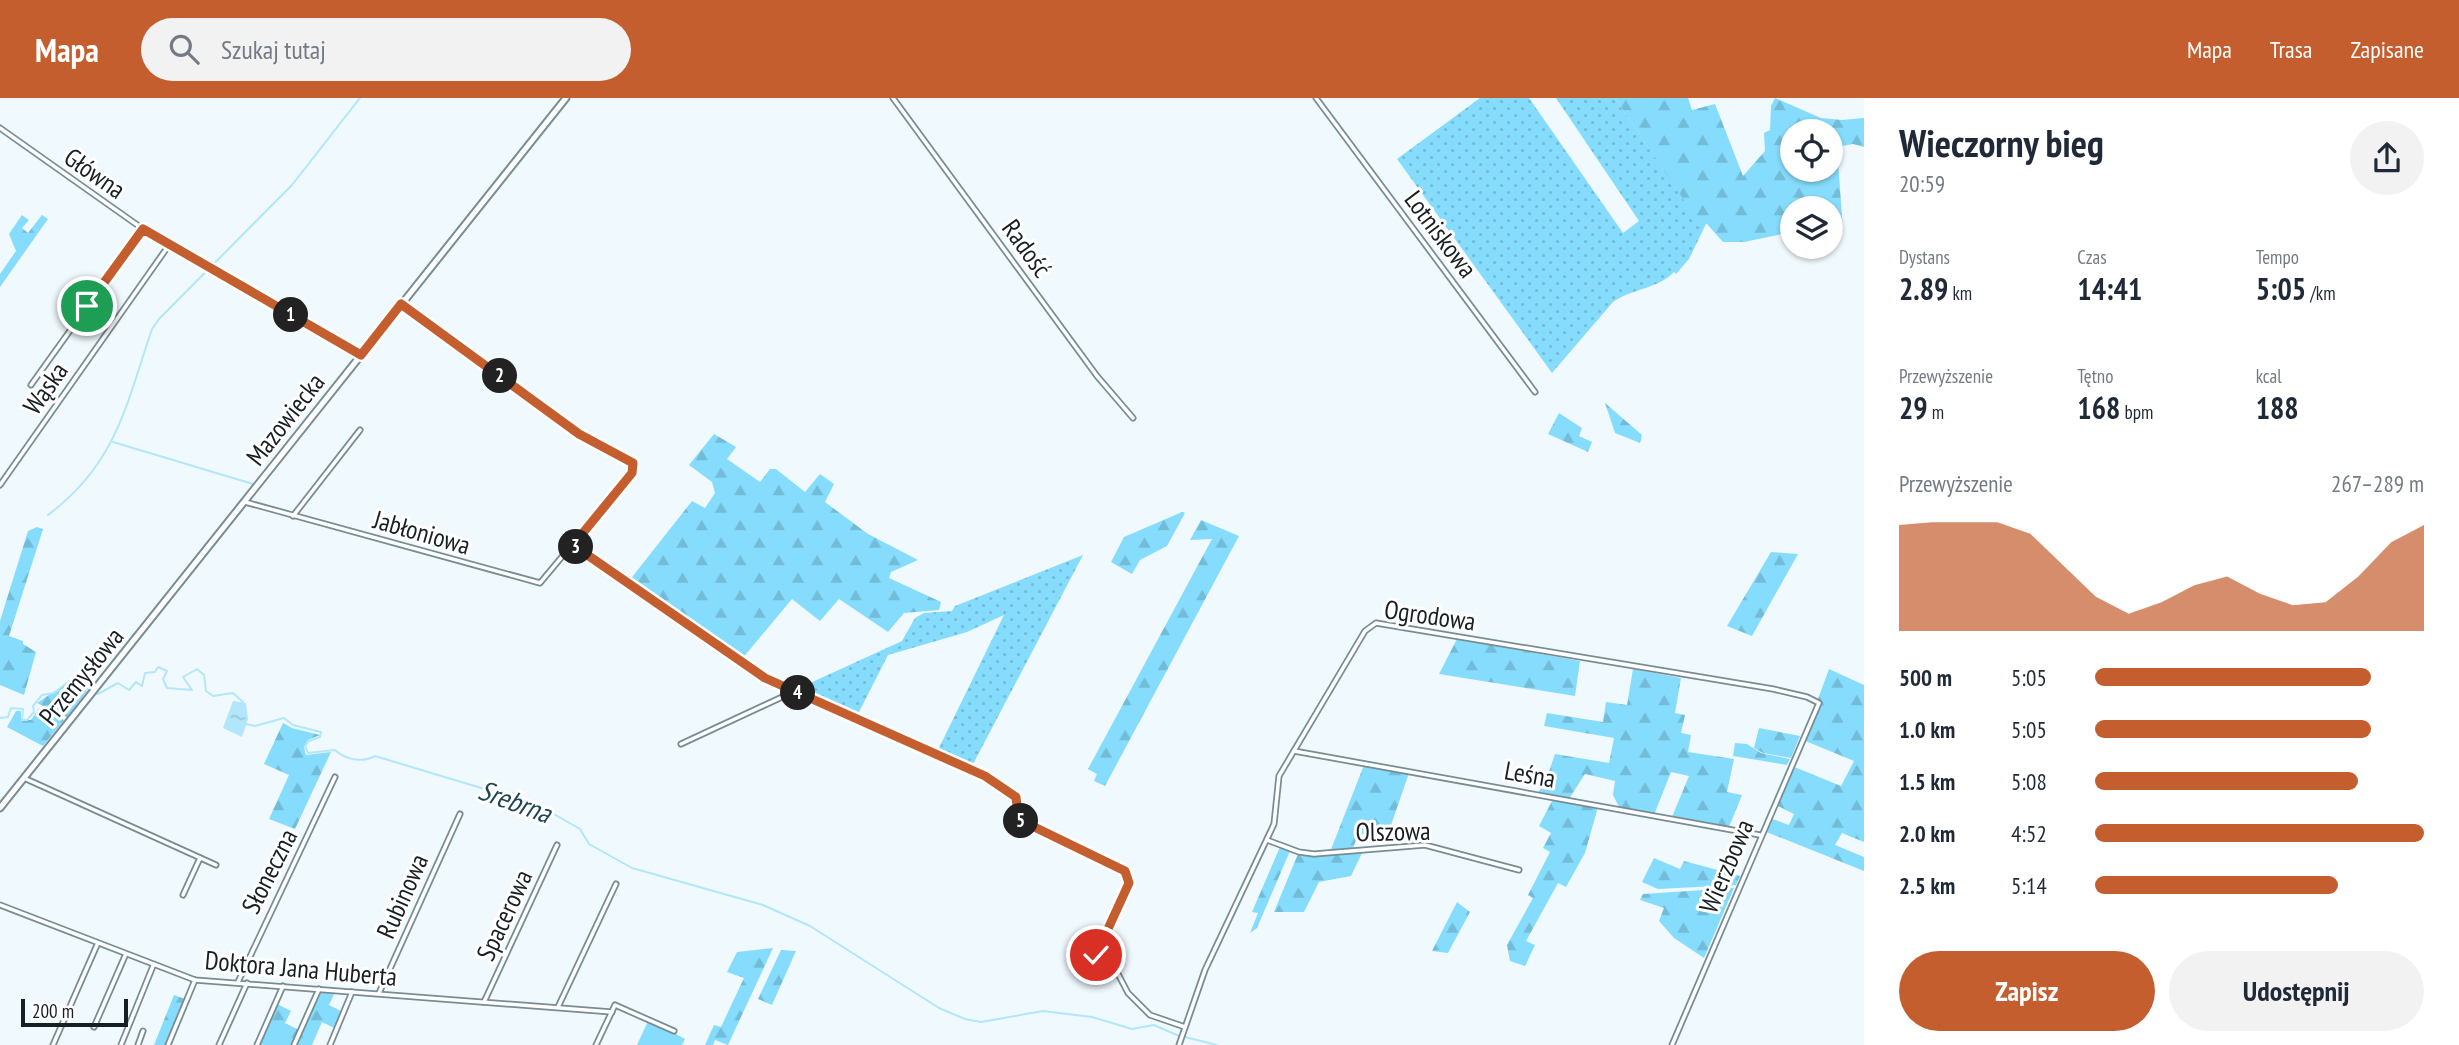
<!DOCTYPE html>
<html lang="pl">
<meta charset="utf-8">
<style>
:root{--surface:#fff;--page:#f2f2f3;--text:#1f2937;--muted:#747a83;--accent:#c45e2e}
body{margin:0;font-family:"PT Sans Narrow",sans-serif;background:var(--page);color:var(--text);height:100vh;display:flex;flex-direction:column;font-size:26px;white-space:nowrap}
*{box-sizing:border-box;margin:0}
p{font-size:23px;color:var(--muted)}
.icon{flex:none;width:38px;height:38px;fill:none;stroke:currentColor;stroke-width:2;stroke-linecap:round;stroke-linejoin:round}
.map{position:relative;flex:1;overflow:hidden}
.panel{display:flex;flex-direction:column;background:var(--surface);width:595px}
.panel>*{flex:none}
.controls{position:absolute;left:1780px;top:21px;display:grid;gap:14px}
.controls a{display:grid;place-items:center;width:63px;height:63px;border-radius:50%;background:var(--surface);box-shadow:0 2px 5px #0004;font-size:35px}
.scale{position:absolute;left:21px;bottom:18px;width:107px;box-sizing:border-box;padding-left:7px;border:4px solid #171f22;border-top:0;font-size:19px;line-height:24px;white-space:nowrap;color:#171f22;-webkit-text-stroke:5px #fff;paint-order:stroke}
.pin{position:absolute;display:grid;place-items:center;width:60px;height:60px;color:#fff;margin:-30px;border:4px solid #fff;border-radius:50%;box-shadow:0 2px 7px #0007}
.km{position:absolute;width:35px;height:35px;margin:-18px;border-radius:50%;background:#222;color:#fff;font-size:19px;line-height:35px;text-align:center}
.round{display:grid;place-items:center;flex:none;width:74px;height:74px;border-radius:37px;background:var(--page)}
.head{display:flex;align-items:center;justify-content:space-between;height:119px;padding:0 35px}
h1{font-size:38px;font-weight:700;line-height:52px}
.figures{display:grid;grid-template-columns:repeat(3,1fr);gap:10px;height:119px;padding:7px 35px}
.figures div{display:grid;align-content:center}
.figures b{font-size:30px;font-weight:700}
.figures small{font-size:19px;font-weight:400}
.figures p{font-size:19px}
.chart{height:196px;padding:14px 35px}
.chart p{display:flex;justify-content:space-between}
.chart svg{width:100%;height:126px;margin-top:7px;fill:var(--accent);opacity:.7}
.action{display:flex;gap:14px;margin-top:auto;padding:14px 35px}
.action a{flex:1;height:80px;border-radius:42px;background:var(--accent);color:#fff;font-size:28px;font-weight:700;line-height:80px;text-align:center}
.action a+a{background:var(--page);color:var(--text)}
ul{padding:0 35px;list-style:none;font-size:23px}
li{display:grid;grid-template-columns:112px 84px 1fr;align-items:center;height:52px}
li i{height:18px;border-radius:9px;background:var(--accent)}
header{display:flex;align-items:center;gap:42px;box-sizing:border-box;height:98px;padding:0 35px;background:var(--accent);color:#fff}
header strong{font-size:33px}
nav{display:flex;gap:38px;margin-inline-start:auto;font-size:24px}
.search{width:490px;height:63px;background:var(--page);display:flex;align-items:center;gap:18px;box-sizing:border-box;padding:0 24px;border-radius:38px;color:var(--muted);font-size:26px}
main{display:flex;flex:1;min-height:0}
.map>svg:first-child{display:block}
.grass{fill:url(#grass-dots)}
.forest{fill:url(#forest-firs);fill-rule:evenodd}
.garden{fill:#86dcfc}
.water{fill:url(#water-ripples)}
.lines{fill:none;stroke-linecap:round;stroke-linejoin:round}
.stream{stroke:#b2e6fa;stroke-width:2}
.street-casing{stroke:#788c94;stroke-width:7}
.secondary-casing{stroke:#788c94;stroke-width:9}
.street{stroke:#fff;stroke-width:3.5}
.secondary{stroke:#fff;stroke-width:5}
.route-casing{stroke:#fff;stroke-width:14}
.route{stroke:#c45e2e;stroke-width:9}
.labels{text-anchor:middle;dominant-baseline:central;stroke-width:6;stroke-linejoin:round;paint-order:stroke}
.street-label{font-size:26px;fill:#171f22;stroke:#fff}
.water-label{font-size:28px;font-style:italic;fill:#1e4755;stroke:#fff}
</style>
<header>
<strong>Mapa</strong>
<div class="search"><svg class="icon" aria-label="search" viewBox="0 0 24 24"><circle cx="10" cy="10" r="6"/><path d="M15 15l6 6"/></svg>Szukaj tutaj</div>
<nav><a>Mapa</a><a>Trasa</a><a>Zapisane</a></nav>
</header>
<main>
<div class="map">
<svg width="1864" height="947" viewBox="0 0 1864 947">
<defs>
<pattern id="grass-dots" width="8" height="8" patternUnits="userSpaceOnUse" patternTransform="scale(1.75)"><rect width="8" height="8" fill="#86dcfc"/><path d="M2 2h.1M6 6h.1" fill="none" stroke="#73bcd8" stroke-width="1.8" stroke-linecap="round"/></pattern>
<pattern id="forest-firs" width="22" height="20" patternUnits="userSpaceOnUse" patternTransform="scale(1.75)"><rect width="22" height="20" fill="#86dcfc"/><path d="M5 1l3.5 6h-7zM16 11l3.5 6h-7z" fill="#73bcd8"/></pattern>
<pattern id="water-ripples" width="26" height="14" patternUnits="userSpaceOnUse" patternTransform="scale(1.75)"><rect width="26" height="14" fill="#b2e6fa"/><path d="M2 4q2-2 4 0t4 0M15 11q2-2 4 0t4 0" fill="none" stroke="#98c5d6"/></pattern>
</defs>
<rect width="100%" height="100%" fill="#f0f9fd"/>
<!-- grass -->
<g class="grass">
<path d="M 1480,0 L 1529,0 L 1623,135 L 1639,123 L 1556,0 L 1615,0 L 1700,125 L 1706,126 L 1689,161 L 1676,176 L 1674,174 C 1660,190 1631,191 1613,204 L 1552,275 L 1397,61 Z"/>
<polygon points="1083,457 971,670 937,654 1004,517 967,534 888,557 857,618 797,591 902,543 915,520 924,515 952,513 955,508"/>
</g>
<!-- forest -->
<g class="forest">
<path d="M 1615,0 L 1688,0 L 1692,12 L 1715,6 L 1743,78 L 1765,53 L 1764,35 L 1770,32 L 1771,8 L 1775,0 L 1821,20 L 1842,22 L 1864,20 L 1864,49 L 1853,46 L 1837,49 L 1843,133 L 1831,133 L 1830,110 L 1792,110 L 1792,134 L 1744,144 L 1723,144 L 1707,126 L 1700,126 ZM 1792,33 L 1830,33 L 1830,72 L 1792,72 Z"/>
<polygon points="22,117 29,122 22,130 28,135 42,117 48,121 0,189 0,176 16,153 9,136"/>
<polygon points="1605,305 1642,337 1640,345 1615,335"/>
<polygon points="1559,315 1582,330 1579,338 1592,344 1588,354 1548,336"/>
<polygon points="714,336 736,349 727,361 760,384 770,371 776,371 805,394 820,376 834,386 825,404 868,436 918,462 891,474 889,480 941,504 939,512 904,515 888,534 839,501 820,523 792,501 742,561 629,483 692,403 705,410 715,395 712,384 689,367"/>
<polygon points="1182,414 1185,415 1167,448 1140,462 1132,476 1111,464 1124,439"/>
<polygon points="1201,422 1239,438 1105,688 1094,683 1097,676 1088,671 1212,441 1190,442"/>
<polygon points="37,429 43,431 9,538 23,543 23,546 36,554 24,597 0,587 0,523 28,433"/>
<polygon points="1771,454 1798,456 1752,538 1727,528"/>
<polygon points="1457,541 1580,563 1575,598 1439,576"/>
<polygon points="1633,571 1681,580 1675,615 1685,617 1681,635 1691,637 1688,654 1734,661 1727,694 1742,697 1729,729 1672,719 1689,678 1671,674 1654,717 1620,711 1613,697 1615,683 1585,676 1569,701 1538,695 1546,682 1555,656 1609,665 1614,640 1544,628 1547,615 1603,624 1606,604 1627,607"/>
<polygon points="1829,571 1864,587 1864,744 1842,735 1835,747 1864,759 1864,773 1764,733 1770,720 1789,727 1794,716 1776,707 1792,668 1841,688 1854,663 1803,642"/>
<polygon points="70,583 87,593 67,619 37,605"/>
<polygon points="39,610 64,622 43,648 7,629 16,613 21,613 21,622 31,622"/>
<polygon points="283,625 292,630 320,637 308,642 304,649 306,657 331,654 295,731 269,721 289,677 264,666"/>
<polygon points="1759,630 1800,638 1791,660 1763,655 1754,650"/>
<polygon points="1735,645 1747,646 1761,655 1790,661 1787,667 1733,658"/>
<polygon points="1364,667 1409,675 1389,733 1358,737 1353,750 1330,754"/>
<polygon points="1553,701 1598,709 1585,755 1566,789 1558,785 1526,843 1535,847 1525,868 1510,863 1507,847 1533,800 1528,797 1550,754 1543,750 1551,735 1539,728"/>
<polygon points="1280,749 1290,753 1257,830 1250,835 1258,815 1252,814"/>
<polygon points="1363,753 1351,778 1319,784 1304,814 1274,814 1298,756 1332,757"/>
<polygon points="1654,760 1680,771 1684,763 1740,778 1736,787 1658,791 1642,784"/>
<polygon points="1734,790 1704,860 1674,840 1659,823 1664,810 1640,802 1643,796"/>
<polygon points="1457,804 1470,814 1448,855 1432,853"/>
<polygon points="773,850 728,947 715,942 713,947 705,947 714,927 721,929 744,880 727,874 737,854"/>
<polygon points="781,852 796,853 772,907 758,901"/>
<polygon points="322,893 335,894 329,907 343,914 336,931 322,924 312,947 296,947"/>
<polygon points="174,897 185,901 166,947 154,947"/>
<polygon points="277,906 291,913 285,925 299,932 292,947 259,947"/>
</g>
<!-- garden -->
<polygon class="garden" points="649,921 685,941 682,947 637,947"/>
<!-- water -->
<polygon class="water" points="233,603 246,605 248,621 242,639 223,630"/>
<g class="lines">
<!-- stream -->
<g class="stream">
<polyline points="113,344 253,386"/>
<path d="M 48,417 C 117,365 126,307 152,231 L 159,221 L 292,87 L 360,0"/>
<polyline points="0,620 8,619 11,610 23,611 22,622 27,622 34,614 33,608 42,597 54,595 69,583 98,596 118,585 129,592 136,584 142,588 145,575 155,574 158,569 167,573 163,581 167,590 192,592 183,579 197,571 204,577 206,593 213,598 233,595 243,604"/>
<path d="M 246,626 L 255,628 L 284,620 L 293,627 L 321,634 L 320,639 L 309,643 L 305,648 L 308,655 L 335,652 C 346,662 362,665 375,658 L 538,707 L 580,731 L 589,746 L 632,770 L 763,807 L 810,828 L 939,910 L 965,921 L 981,924 L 1043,913 L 1092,919 L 1132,931 L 1154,927 L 1179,938"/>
<polyline points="1185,939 1217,947"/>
</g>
<!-- street casing -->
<g class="street-casing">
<g id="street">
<polyline points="893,0 1097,278 1133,320"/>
<polyline points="1316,0 1535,294"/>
<polyline points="0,30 143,131 361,257"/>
<polyline points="31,287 143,131"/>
<polyline points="0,387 169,147"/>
<polyline points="245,404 540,485 632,375 634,367 629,362 579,336 401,206"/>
<polyline points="293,418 360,332"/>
<polyline points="573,447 765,580 985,679 1016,699 1018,717 1024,724 1125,773 1129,785 1103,837 1096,860 1117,874 1128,895 1150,917 1185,929"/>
<polyline points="681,646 795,593"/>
<polyline points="1294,653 1760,737"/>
<polyline points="24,680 216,767"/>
<polyline points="1267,742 1299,754 1314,756 1425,747 1519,772"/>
<polyline points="183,797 200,760"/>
<polyline points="0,807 195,882 612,914"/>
<polyline points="238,884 335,679"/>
<polyline points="379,895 460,716"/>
<polyline points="484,904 557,747"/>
<polyline points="558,909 616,786"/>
<polyline points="94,929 125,858"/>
<polyline points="53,947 97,847"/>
<polyline points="121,947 153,868"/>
<polyline points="138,947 143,933"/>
<polyline points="168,947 195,882"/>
<polyline points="219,947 247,885"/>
<polyline points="257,947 283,888"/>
<polyline points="294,947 319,891"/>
<polyline points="330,947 352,894"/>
<polyline points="596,947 615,907 674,933"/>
<polyline points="1179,947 1205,872 1274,726 1279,678 1365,533 1376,525 1773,591 1807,599 1819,605 1672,947"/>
</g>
</g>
<!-- secondary casing -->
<g class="secondary-casing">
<polyline id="secondary" points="0,710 566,0"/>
</g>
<!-- street -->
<use href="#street" class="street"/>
<!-- secondary -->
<use href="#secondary" class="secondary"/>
</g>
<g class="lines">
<!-- route casing -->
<g class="route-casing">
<polyline id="route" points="87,208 143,131 361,257 401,206 579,336 633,365 632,375 573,447 765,580 985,678 1016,699 1018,717 1024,724 1125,773 1129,785 1096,857"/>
</g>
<!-- route -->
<use href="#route" class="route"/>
</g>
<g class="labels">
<!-- street labels -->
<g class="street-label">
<text transform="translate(95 75) rotate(35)">Główna</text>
<text transform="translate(1441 136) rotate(53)">Lotniskowa</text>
<text transform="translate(1027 150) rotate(54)">Radość</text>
<text transform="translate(45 290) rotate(-55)">Wąska</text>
<text transform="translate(285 321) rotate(-52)">Mazowiecka</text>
<text transform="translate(422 434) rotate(16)">Jabłoniowa</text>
<text transform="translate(1430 517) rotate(8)">Ogrodowa</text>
<text transform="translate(81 578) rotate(-51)">Przemysłowa</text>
<text transform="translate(1530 676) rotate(10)">Leśna</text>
<text transform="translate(1393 733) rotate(-1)">Olszowa</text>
<text transform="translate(1726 768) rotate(-67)">Wierzbowa</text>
<text transform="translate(269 773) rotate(-63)">Słoneczna</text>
<text transform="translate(402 798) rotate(-66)">Rubinowa</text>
<text transform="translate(504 817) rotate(-65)">Spacerowa</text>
<text transform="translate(301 870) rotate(5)">Doktora Jana Huberta</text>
</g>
<!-- water labels -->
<g class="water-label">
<text transform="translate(515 703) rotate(20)">Srebrna</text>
</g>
</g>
</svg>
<div class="controls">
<a><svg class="icon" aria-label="locate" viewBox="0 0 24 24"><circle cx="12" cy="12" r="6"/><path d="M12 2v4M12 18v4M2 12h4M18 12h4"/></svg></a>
<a><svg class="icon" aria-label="layers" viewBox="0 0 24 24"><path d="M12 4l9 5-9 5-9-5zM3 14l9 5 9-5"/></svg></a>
</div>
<div class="scale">200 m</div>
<div class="pin" style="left:87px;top:208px;background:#1e9e55"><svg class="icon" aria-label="arrive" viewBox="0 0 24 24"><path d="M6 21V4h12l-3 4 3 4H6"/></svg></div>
<div class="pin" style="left:1096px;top:857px;background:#d93025"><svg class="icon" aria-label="check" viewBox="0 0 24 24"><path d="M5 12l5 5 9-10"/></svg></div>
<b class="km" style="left:291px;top:217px">1</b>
<b class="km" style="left:500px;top:278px">2</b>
<b class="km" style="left:576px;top:449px">3</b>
<b class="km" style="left:798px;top:595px">4</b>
<b class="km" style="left:1021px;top:723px">5</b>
</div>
<section class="panel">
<div class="head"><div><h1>Wieczorny bieg</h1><p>20:59</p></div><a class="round"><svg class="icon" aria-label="share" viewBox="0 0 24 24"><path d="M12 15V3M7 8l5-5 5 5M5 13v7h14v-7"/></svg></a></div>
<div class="figures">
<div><p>Dystans</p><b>2.89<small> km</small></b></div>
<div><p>Czas</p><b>14:41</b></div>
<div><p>Tempo</p><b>5:05<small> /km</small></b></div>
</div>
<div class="figures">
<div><p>Przewyższenie</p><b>29<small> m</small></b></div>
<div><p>Tętno</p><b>168<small> bpm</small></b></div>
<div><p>kcal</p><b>188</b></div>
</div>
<div class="chart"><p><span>Przewyższenie</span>267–289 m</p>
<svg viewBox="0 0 160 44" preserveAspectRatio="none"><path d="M0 44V7L10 6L20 6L30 6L40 10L50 21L60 32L70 38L80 34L90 28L100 25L110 31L120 35L130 34L140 25L150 13L160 7V44z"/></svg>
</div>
<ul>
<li><b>500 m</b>5:05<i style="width:84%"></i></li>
<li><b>1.0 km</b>5:05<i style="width:84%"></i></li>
<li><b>1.5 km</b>5:08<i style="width:80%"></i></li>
<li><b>2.0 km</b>4:52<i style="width:100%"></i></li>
<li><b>2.5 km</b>5:14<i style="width:74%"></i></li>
</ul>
<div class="action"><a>Zapisz</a><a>Udostępnij</a></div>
</section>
</main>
